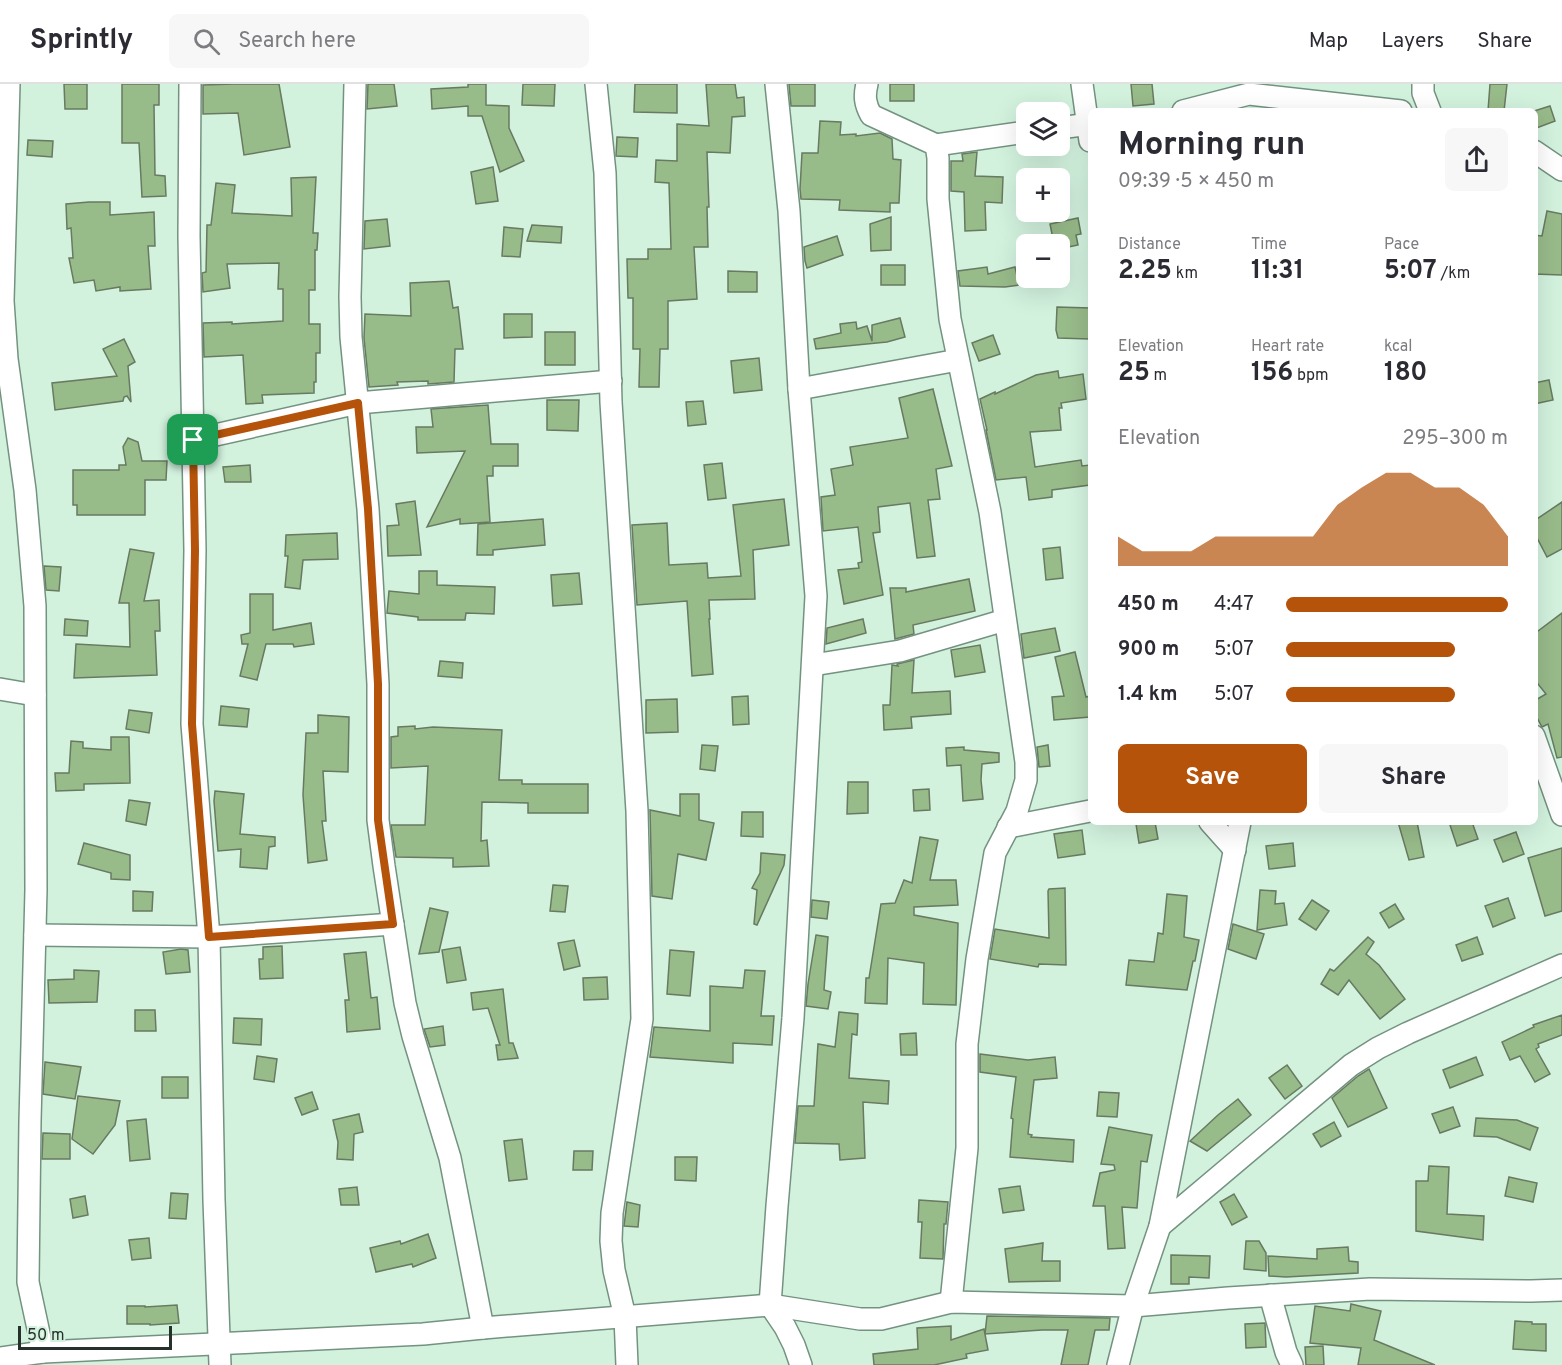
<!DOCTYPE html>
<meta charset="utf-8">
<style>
:root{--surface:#fff;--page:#f7f7f7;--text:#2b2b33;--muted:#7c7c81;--line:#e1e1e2;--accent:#b45309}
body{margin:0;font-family:Overpass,sans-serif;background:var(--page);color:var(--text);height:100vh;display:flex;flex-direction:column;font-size:22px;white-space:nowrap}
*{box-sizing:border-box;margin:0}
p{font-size:20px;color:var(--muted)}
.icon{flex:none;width:33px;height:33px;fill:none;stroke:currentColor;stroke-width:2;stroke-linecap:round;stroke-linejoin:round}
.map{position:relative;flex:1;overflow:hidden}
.details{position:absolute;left:1088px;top:24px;width:450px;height:717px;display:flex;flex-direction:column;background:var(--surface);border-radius:9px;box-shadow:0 6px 24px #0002}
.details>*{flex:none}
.controls{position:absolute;left:1016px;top:18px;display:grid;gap:12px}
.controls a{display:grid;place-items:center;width:54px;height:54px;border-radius:9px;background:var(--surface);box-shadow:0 6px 24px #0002;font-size:30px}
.scale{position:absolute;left:18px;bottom:15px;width:154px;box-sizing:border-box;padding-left:6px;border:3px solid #25312a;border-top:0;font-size:16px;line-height:21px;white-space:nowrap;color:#25312a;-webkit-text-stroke:4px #d2f2de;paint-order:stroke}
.pin{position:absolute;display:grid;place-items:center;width:51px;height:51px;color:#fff;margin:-26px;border-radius:12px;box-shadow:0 3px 9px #0006}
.round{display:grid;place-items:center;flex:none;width:63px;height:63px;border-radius:9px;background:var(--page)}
.summary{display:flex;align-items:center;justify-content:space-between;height:102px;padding:0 30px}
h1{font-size:33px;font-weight:700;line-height:45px}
.metrics{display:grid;grid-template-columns:repeat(3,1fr);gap:9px;height:102px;padding:6px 30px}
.metrics div{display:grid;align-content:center}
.metrics b{font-size:26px;font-weight:700}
.metrics small{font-size:16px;font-weight:400}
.metrics p{font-size:16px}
.chart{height:168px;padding:12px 30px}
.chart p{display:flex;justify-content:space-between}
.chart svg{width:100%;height:108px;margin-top:6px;fill:var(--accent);opacity:.7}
.primary-button{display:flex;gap:12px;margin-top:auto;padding:12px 30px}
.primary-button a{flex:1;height:69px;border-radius:9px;background:var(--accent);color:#fff;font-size:24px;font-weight:700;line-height:69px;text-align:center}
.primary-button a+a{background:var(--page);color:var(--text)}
ul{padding:0 30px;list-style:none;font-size:20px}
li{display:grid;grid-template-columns:96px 72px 1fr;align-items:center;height:45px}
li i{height:15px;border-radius:8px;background:var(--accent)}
header{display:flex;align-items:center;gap:36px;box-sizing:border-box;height:84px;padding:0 30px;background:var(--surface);border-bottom:2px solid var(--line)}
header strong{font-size:28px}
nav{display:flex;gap:33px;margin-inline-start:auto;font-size:21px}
.search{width:420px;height:54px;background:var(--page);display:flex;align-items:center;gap:15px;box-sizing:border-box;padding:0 21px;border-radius:9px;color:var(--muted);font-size:22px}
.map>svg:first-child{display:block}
.building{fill:#98bb8a;stroke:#687a61;stroke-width:1.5}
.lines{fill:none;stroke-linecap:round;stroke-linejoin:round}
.minor-casing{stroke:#749280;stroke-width:24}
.minor{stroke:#fff;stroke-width:21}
.route-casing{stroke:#fff;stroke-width:12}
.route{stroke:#b45309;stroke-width:8}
</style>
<header>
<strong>Sprintly</strong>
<div class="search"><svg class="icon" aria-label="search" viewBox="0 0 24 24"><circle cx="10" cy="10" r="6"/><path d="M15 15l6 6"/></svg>Search here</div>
<nav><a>Map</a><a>Layers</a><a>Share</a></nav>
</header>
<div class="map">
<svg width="1562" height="1281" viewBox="0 0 1562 1281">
<rect width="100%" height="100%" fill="#d2f2de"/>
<!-- building -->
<g class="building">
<polygon points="64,0 87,0 87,25 65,25"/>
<polygon points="122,0 159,0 159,21 154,21 155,91 165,92 166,112 142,113 139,59 122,59"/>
<polygon points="234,0 279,0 290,63 244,71 238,29 203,30 203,1"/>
<polygon points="368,0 394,0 397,22 367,25"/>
<polygon points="468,0 486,0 486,21 509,22 509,44 524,77 500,88 482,32 468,32 468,22 432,25 431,5 468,3"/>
<polygon points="523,0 555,0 554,22 522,21"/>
<polygon points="635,0 677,0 677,29 634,28"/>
<polygon points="706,0 735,0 737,14 744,13 745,32 732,33 730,69 707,68 709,123 707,123 708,163 694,163 697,215 668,217 668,265 660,265 659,303 639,303 640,265 633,265 633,214 628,214 627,175 648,175 648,165 671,165 669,99 655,98 656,76 677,77 677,40 709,42"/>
<polygon points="789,0 815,0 815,22 791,22"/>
<rect x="890" y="0" width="24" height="17"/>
<polygon points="1131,0 1152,0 1154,20 1133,22"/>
<polygon points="1490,0 1507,0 1504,27 1488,27"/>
<polygon points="1550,22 1555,37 1534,45 1534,27"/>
<polygon points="820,37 841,38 840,51 856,50 856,52 880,49 892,55 893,75 901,76 899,119 890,119 890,128 839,126 840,116 801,115 800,105 802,69 818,69"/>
<polygon points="617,53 638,54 637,73 616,72"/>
<polygon points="28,56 53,57 52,73 27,71"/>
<polygon points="977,68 975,92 1003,93 1002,119 985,118 986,146 965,147 964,108 951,107 951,77 963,77 962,70"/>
<polygon points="493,83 498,117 476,120 471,88"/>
<polygon points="316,93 313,149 318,149 317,166 315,166 315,206 309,206 309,240 320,240 320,269 316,269 316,298 314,298 314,309 262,311 263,319 246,320 243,271 204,273 203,239 232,238 232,240 283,237 283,205 278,205 279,179 227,180 230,204 203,208 202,189 206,188 207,141 211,141 216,99 235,101 232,129 292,132 291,94"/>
<polygon points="89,118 110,118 110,131 154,128 155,162 148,162 151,205 120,207 120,203 96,207 94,196 74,199 69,174 73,174 71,144 67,145 66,120"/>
<polygon points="1547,127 1562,130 1562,191 1534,190 1534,151 1542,152"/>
<polygon points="891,133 891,166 871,167 870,140"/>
<polygon points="1078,134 1081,150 1076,151 1078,161 1059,165 1059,160 1054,160 1050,140"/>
<polygon points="387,135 390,162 364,165 365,137"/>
<polygon points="532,141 562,143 561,159 527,157"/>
<polygon points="504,143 523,145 520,173 502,172"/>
<polygon points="837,152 843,171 807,184 805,177 804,163"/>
<rect x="881" y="181" width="24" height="20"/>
<polygon points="987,183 988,190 1015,183 1019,201 1005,203 960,202 958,187"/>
<polygon points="728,187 757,188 757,208 728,208"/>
<polygon points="449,197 453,224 458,223 463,265 455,265 454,298 428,300 428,297 397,298 398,301 369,303 364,254 365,230 411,232 410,199"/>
<polygon points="1057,223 1090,224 1089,255 1058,254 1056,246"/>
<polygon points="504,230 532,230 532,253 504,254"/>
<polygon points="900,234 905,253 887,258 816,265 814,255 841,249 840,240 856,238 857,245 867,242 872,257 872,241"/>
<rect x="545" y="248" width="30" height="33"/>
<polygon points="993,251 1000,270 979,277 972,259"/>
<polygon points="124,255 135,278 128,282 131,318 127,312 124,313 123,317 55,326 52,299 117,292 103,265"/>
<polygon points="759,274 762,306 734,309 731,277"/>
<polygon points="1058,287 1059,294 1083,290 1086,315 1061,319 1062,324 1059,324 1061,346 1030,348 1035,383 1081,376 1082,382 1090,381 1090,401 1052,406 1052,413 1029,416 1026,393 996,396 986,346 987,346 980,315 995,308 995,310 1036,291"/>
<polygon points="1549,296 1553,316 1534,320 1534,299"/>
<polygon points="933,305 952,382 936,385 940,415 928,416 935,472 917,474 910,419 878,423 880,448 873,449 883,511 844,520 838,486 859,484 858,479 862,478 858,443 823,447 821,413 835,411 831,385 853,381 850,363 908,354 899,314"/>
<polygon points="547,316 579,316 578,347 547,346"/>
<polygon points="703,317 706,340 688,342 686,318"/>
<polygon points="488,321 491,360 518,360 518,382 493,382 493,392 487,392 490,438 460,440 460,435 427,443 465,367 417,369 416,343 433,343 431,325"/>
<polygon points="128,354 138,358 142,377 167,377 166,396 145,396 145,431 77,431 77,421 73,421 73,386 119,386 119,381 126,381 123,363"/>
<polygon points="722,379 726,414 708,416 704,381"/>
<polygon points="250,381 251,398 225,398 223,383"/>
<polygon points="784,415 789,461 753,466 755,515 709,516 710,535 709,535 713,590 692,592 687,517 637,521 632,441 667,439 669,481 707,479 708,494 741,492 733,421"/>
<polygon points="415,417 421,471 388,472 387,442 399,441 396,420"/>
<polygon points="1562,418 1562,465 1547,473 1534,448 1534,437"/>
<polygon points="543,435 545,461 493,466 493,471 477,471 478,440"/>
<polygon points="337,449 338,475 303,476 300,505 285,503 288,472 285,472 286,451"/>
<polygon points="1060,463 1063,494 1046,496 1043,465"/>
<polygon points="130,465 154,469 144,517 159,516 160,547 155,547 157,591 74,594 76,560 130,563 129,519 119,519"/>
<polygon points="44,482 61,483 59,507 46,506"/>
<polygon points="419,487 437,487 437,501 495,503 494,530 466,529 465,536 418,536 418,533 387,529 389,507 419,510"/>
<polygon points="579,489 582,520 553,522 551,491"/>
<polygon points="969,495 975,527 913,541 914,550 895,555 890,504 906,504 906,508"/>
<polygon points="250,510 273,510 273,546 311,539 314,560 294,563 293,560 266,560 257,596 240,592 248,560 242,560 241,551 250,549"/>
<polygon points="1562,529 1562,673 1557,674 1548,640 1542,643 1534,628 1534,617 1546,610 1534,595 1534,550"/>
<polygon points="65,535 88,537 87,552 64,551"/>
<polygon points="863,535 866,549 826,560 827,544"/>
<polygon points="1055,544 1060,567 1024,574 1021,550"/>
<polygon points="980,561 985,588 955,593 951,566"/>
<polygon points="1075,568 1086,613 1090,612 1090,633 1054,636 1052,613 1064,612 1055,573"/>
<polygon points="914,576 912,609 950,607 951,630 911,633 912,644 884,646 883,621 890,621 892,581 898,582 897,580"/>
<polygon points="440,577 463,579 462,594 438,592"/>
<polygon points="748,612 749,640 733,641 732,613"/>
<polygon points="677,615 678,648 646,649 646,616"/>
<polygon points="221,622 249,625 247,643 219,641"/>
<polygon points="129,626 152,629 149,649 126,645"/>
<polygon points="318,631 349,633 348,688 323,687 326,737 322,737 327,776 308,779 303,711 306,649 318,649"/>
<polygon points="415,642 415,645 433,643 502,646 499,696 522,696 522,700 588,700 588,729 528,729 528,719 482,718 481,757 487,756 489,782 453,783 453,774 396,773 391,741 425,741 428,682 391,684 391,653 398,652 398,643"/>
<polygon points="111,653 129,653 130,699 84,700 84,706 56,707 55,689 69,689 71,657 83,658 83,664 111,666"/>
<polygon points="702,661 718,662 715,687 700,685"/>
<polygon points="1048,661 1050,682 1039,683 1037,663"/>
<polygon points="964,663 964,666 999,669 999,678 982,680 981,696 983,715 963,717 961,681 947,682 946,664"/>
<polygon points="848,698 868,698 868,729 847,730"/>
<polygon points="929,705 930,726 914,727 913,706"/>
<polygon points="215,707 244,710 240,750 275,753 275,762 269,763 267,785 240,783 241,765 218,767 214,717"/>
<polygon points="680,710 699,710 699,736 714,739 706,776 678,770 672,815 652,812 650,726 680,732"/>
<polygon points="129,716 150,719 146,741 126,737"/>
<polygon points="742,728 763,728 763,753 741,752"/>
<polygon points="1147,738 1155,738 1158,755 1139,759 1136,740"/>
<polygon points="1398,738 1417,738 1424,773 1409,776"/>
<polygon points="1449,738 1472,738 1478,755 1457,762"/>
<polygon points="1082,746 1085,770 1058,774 1054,750"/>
<polygon points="1516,748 1524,770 1503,778 1494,756"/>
<polygon points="920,753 938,756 930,796 956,796 958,821 914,823 914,831 958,839 956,921 923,920 924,879 888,874 887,920 865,919 866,894 869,894 881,820 895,819 904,796 912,799"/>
<polygon points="84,759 130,771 130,796 111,795 111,789 78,780"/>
<polygon points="1293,759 1295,782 1269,785 1266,762"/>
<polygon points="1562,764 1562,827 1545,832 1528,774"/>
<polygon points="761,769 785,771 784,781 757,841 754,840 757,806 752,804 760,789"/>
<polygon points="553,801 568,802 565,828 550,827"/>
<polygon points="1065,804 1066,881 1039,880 1038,883 990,875 995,845 1049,854 1048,807 1049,805"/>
<polygon points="1260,806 1276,807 1275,820 1284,819 1287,841 1257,846"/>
<polygon points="133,807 153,808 152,827 133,827"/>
<polygon points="1167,810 1187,812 1184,853 1199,856 1195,877 1193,877 1187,906 1126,901 1129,876 1154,878 1158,849 1163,850"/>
<polygon points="1508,814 1515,834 1493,843 1485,822"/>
<polygon points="812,816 829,818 827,835 811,833"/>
<polygon points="1312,816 1329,827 1316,846 1299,835"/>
<polygon points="1395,820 1404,835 1389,844 1380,829"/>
<polygon points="430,824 448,828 439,868 419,870"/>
<polygon points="1233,840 1264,850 1256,875 1228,865"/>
<polygon points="816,851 828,853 824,906 831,908 828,925 806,922 808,900"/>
<polygon points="1368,853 1374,858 1366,870 1379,881 1405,915 1380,935 1349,896 1338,911 1321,900 1330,885 1334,887"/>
<polygon points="1477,853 1483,870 1462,877 1456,861"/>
<polygon points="574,856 580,882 564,886 558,859"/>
<polygon points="282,862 283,894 260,895 259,875 263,875 263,863"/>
<polygon points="460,863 466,896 447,899 442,866"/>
<polygon points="181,865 188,866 190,888 166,890 163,868"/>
<polygon points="670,866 694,868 690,912 667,910"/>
<polygon points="366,868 371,914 377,913 380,945 347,948 345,916 349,916 344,870"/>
<polygon points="74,886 99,887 97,918 49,919 48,896 74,895"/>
<polygon points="745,886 765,887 761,932 774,932 772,961 733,959 733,979 650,973 654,943 710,947 710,902 743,904"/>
<polygon points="607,893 608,915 584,916 583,894"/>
<polygon points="503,905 509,959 513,959 518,974 498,976 496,961 500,961 488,924 473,926 471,909"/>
<polygon points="135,926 155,926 156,947 135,947"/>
<polygon points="839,928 858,930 857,951 852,950 849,994 889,997 888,1020 863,1018 865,1074 840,1076 839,1060 795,1059 798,1022 814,1022 818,960 835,963"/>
<polygon points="1562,931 1562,951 1538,960 1539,963 1536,965 1550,990 1535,998 1520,972 1510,976 1502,958 1534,943 1533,941"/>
<polygon points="234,934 262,935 261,961 233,959"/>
<polygon points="443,942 445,961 430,963 424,945"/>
<polygon points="916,949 917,971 901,971 900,950"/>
<polygon points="980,970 1028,976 1055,973 1057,994 1034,996 1028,1050 1032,1051 1031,1053 1074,1056 1073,1078 1010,1073 1013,1035 1011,1034 1016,993 980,988"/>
<polygon points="257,972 277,975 274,998 254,995"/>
<polygon points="1476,973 1483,991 1450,1004 1443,986"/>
<polygon points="45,978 81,983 75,1015 43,1010"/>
<polygon points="1287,981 1302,1002 1285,1015 1269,994"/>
<polygon points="1369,985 1387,1024 1348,1043 1332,1014 1358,992"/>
<rect x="162" y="993" width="26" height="21"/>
<polygon points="312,1008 318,1025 302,1031 295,1014"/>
<polygon points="1099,1008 1119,1009 1117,1033 1097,1032"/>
<polygon points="78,1012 120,1017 115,1041 93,1070 72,1055"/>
<polygon points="1238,1015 1251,1031 1207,1067 1190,1057 1218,1031"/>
<polygon points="1453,1023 1460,1042 1440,1049 1432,1030"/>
<polygon points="359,1030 363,1048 354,1050 353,1076 337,1075 338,1058 333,1036"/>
<polygon points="1476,1034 1517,1036 1538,1044 1530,1066 1497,1053 1474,1052"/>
<polygon points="146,1035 150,1075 130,1077 127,1037"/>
<polygon points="1334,1038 1341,1052 1321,1063 1313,1050"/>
<polygon points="1109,1043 1152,1051 1147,1078 1141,1077 1137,1124 1122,1123 1125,1164 1108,1165 1105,1122 1093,1122 1100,1089 1115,1086 1114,1081 1101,1080"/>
<polygon points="43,1049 70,1050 70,1075 42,1075"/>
<polygon points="522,1055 527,1095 509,1097 504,1057"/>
<polygon points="574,1067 593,1067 592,1086 573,1086"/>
<polygon points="675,1073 697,1073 696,1097 675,1096"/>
<polygon points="1429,1082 1449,1083 1447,1130 1484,1132 1483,1156 1416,1147 1416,1097 1428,1097"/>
<polygon points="1509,1093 1537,1099 1533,1118 1505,1112"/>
<polygon points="1020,1102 1024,1126 1003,1129 999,1105"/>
<polygon points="357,1103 359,1121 341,1121 339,1105"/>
<polygon points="171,1109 188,1110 186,1135 169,1134"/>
<polygon points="1234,1110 1247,1133 1232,1141 1220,1118"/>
<polygon points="85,1112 88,1131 73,1134 70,1115"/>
<polygon points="919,1116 948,1118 946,1140 944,1140 943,1175 920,1174 922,1138 918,1138"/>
<polygon points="627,1118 640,1121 638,1143 624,1142"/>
<polygon points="428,1150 436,1174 413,1183 412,1180 376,1188 370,1164 400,1157 401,1160"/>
<polygon points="149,1154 151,1174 132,1176 129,1156"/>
<polygon points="1246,1157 1259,1157 1266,1169 1266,1187 1244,1185"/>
<polygon points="1043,1159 1042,1177 1060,1177 1060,1197 1009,1198 1005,1165"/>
<polygon points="1348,1163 1349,1177 1358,1178 1358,1189 1286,1193 1269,1192 1268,1172 1317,1175 1317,1165"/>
<polygon points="1171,1171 1210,1172 1209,1194 1189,1193 1189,1200 1171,1200"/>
<polygon points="1351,1220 1381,1227 1374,1256 1435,1281 1358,1281 1361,1264 1310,1259 1315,1222 1350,1227"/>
<polygon points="177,1221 179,1239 150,1241 150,1240 127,1240 127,1222 145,1222 145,1223"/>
<polygon points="987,1232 1110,1234 1109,1246 1095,1246 1088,1281 1061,1281 1068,1246 1042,1246 985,1250"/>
<polygon points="1515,1237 1532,1238 1532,1240 1546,1240 1546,1267 1513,1265"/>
<polygon points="1265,1239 1266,1263 1246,1264 1245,1240"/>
<polygon points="951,1242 951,1256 984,1245 988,1266 966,1270 967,1274 934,1281 874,1281 873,1270 918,1265 917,1244"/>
<polygon points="1323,1262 1324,1281 1306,1281 1305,1263"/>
</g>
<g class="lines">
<!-- minor casing -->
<g class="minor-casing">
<g id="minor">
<polyline points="9,0 3,217 7,275 25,406 35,522 36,806 30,1037 28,1198 43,1268"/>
<polyline points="190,0 189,152 195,466 192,640 209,853 214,1116 220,1281"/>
<polyline points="355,0 350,213 351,253 368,425 378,600 378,736 384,782 405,919 413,952 450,1074 483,1244"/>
<polyline points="596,0 605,89 611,318 637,727 642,935 612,1129 611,1157 614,1186 625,1233 627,1281"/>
<polyline points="776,0 789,127 799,305 816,512 793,934 777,1122 770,1221 785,1243 794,1261 801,1281"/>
<path d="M 867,0 C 864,12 865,20 871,31 L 936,61 L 938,74 L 938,115 L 950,235 L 990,428 L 1026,678 L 1026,696 L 1017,727 L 995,769 L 977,875 L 967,960 L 967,1064 L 951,1218"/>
<polyline points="1082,0 1090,57"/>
<polyline points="1423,0 1423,9 1430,27"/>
<polyline points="1183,27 1249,10 1401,27"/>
<polyline points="1059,44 1090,40"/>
<polyline points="936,61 1026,48"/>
<polyline points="1534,67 1562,86"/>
<polyline points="799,305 958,276"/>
<polyline points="193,356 358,319 611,297"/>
<polyline points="813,581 900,567 1005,536"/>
<polyline points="0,605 35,611"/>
<polyline points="1534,652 1562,731"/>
<polyline points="1210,738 1235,766"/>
<polyline points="1008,743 1090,727"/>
<polyline points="35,851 209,853 393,840"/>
<polyline points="1160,1142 1351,981 1378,964 1408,949 1562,881"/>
<polyline points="1270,1211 1286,1268 1292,1281"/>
<polyline points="0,1274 43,1268 423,1250 483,1244 770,1221 860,1235 881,1235 951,1218 1133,1222 1228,1214 1370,1205 1531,1207 1562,1206"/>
<polyline points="1118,1281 1133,1222 1160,1142 1240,738"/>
</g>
</g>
<!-- minor -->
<use href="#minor" class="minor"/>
</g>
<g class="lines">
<!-- route casing -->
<g class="route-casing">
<polygon id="route" points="358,319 368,425 378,600 378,736 393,840 209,853 192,640 195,466 193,356"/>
</g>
<!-- route -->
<use href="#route" class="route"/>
</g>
</svg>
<div class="controls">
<a><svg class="icon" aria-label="layers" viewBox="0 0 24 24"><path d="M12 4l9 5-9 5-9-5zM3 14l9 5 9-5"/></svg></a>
<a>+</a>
<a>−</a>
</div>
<div class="scale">50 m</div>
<div class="pin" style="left:193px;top:356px;background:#1e9e55"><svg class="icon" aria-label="arrive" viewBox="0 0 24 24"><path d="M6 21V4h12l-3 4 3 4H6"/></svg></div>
<section class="details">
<div class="summary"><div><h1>Morning run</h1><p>09:39 · 5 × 450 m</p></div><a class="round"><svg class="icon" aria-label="share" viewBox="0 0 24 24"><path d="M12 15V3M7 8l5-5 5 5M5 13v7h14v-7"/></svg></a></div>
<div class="metrics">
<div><p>Distance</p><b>2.25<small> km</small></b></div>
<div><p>Time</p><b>11:31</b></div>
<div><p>Pace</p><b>5:07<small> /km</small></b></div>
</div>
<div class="metrics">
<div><p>Elevation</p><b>25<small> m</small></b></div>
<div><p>Heart rate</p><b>156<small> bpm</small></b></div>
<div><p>kcal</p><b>180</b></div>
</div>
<div class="chart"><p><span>Elevation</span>295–300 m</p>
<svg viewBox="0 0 160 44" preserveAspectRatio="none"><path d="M0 44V32L10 38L20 38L30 38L40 32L50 32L60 32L70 32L80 32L90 19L100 12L110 6L120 6L130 12L140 12L150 19L160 32V44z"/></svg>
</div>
<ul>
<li><b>450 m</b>4:47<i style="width:100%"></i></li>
<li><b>900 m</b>5:07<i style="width:76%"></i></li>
<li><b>1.4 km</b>5:07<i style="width:76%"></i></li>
</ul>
<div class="primary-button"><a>Save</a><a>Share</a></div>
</section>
</div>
